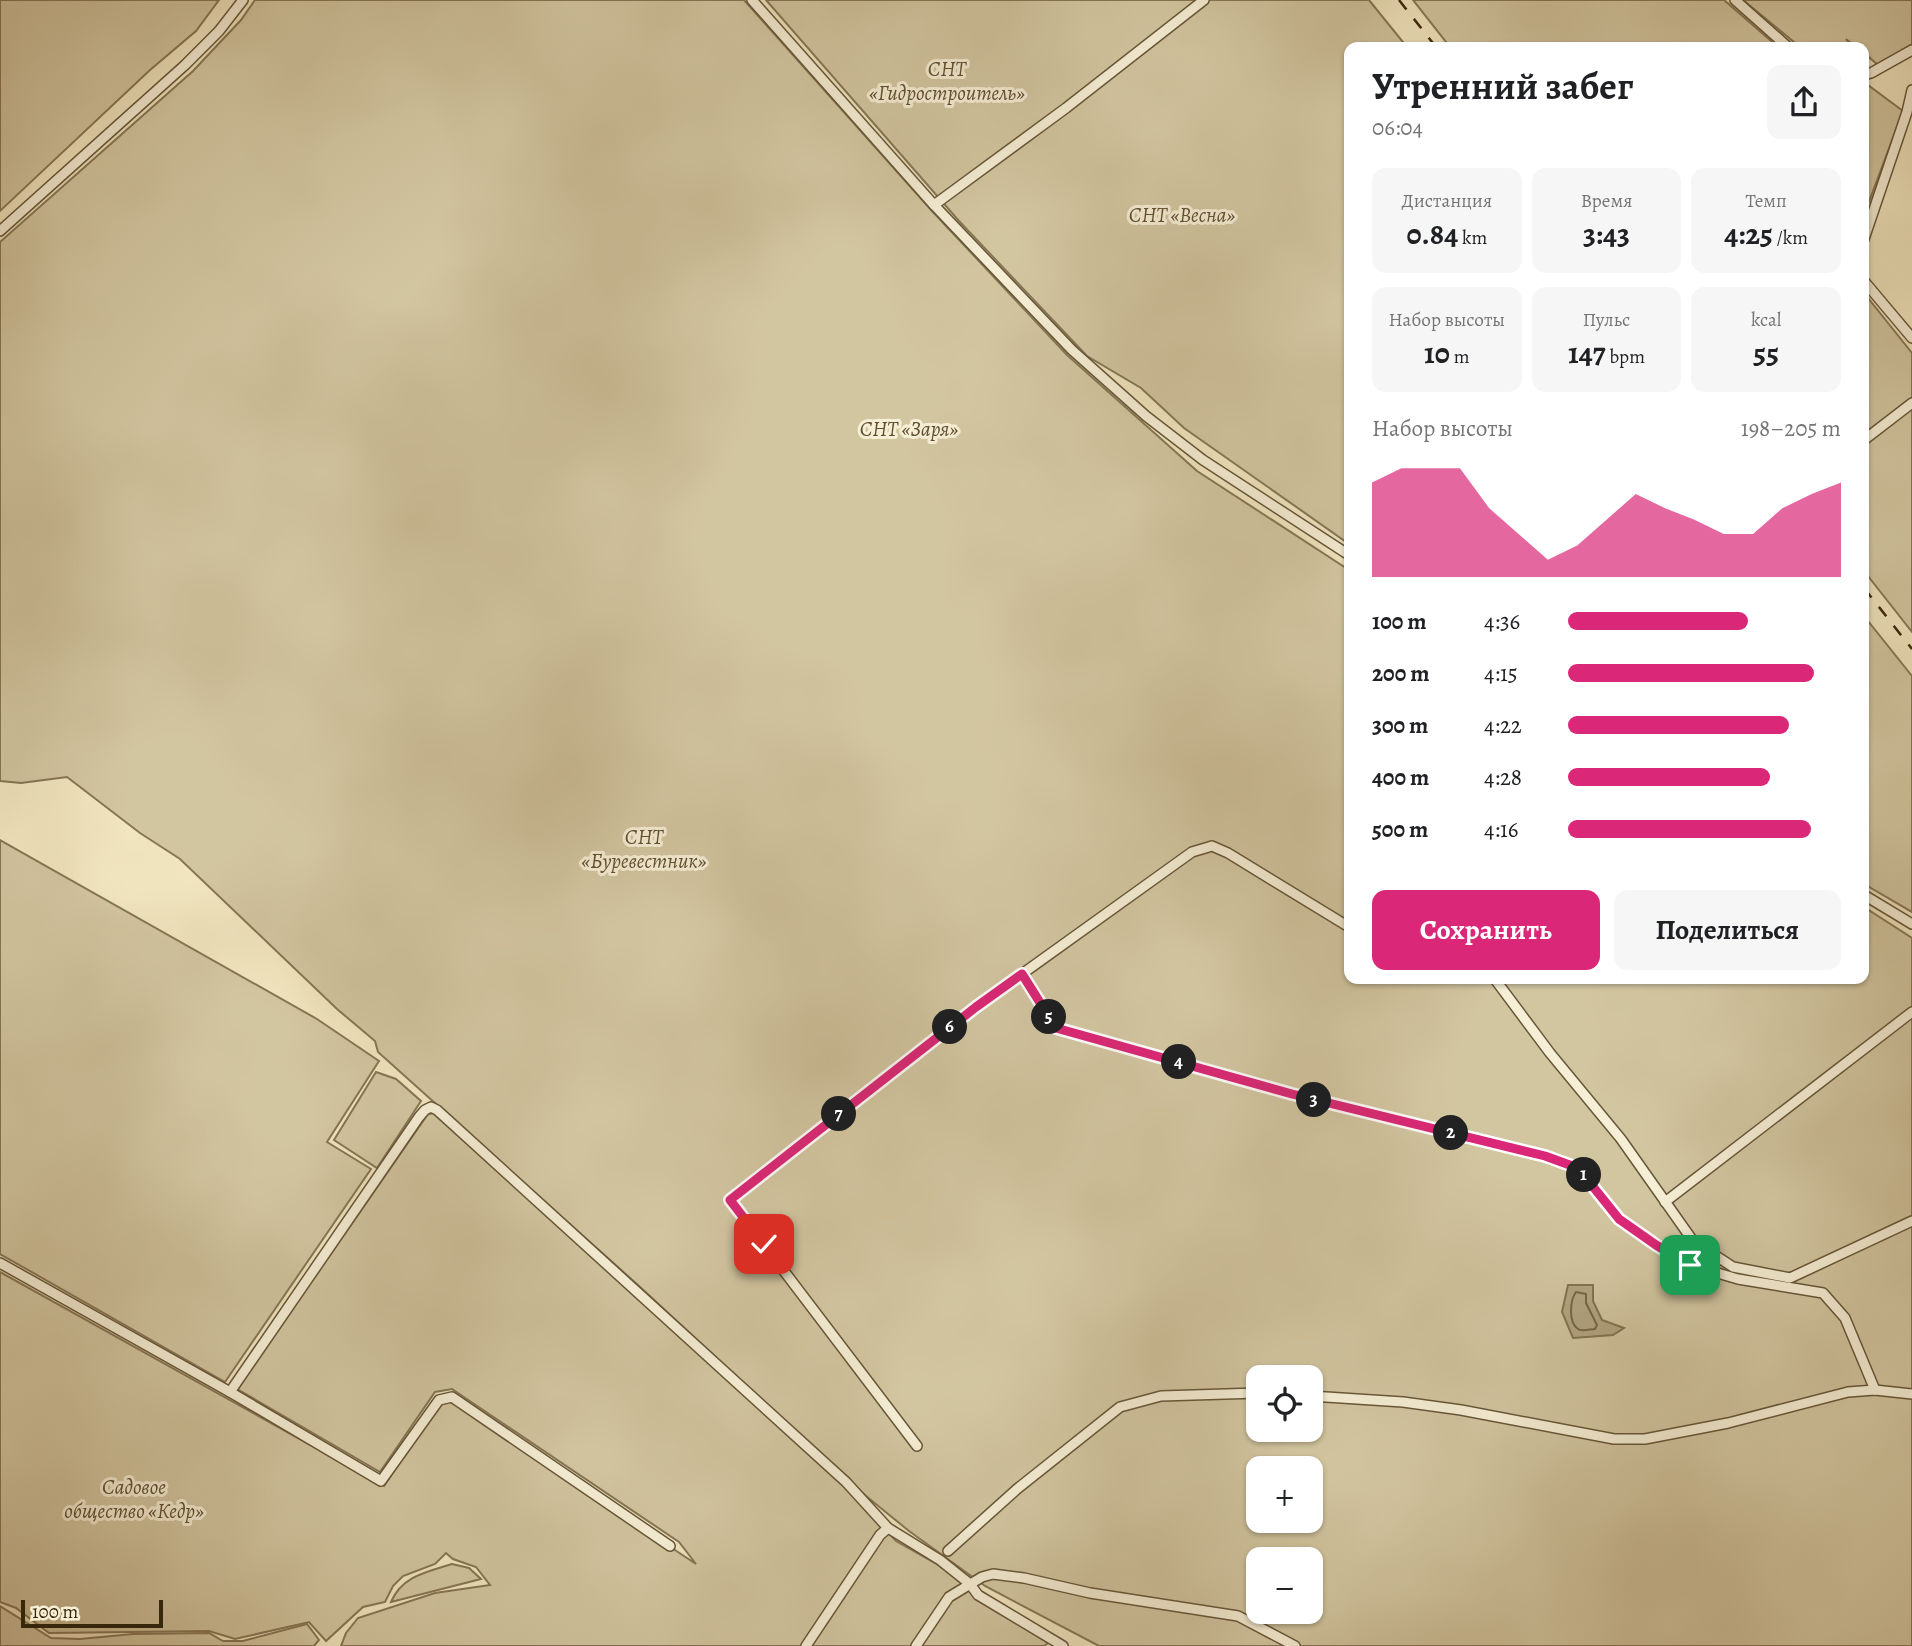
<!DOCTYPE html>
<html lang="ru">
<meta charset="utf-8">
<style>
:root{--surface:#fff;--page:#f6f6f6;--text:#202124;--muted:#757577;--accent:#db2777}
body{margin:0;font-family:Alegreya,serif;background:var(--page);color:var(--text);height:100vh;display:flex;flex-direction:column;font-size:26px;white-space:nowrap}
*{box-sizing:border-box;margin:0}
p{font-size:23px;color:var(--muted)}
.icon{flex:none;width:38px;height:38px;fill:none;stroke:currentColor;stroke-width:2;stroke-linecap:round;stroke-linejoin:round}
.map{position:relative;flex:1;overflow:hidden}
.drawer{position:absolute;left:1344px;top:42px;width:525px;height:942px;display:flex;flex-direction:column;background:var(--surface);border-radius:14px;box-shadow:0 2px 5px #0004}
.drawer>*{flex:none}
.fabs{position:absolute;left:1246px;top:1365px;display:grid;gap:14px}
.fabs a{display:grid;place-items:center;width:77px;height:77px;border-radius:14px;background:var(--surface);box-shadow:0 2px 5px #0004;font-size:35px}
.scale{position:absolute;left:21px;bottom:18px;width:142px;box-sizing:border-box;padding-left:7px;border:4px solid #39270b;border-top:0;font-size:19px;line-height:24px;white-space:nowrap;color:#39270b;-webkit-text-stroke:5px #f6efd6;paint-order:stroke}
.pin{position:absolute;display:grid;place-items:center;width:60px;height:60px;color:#fff;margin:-30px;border-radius:14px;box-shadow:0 4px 10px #0006}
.km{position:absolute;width:35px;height:35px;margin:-18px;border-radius:50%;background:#222;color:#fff;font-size:19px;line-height:35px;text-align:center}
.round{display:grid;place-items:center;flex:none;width:74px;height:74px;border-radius:14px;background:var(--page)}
.summary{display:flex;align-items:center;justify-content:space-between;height:119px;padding:0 28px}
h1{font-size:38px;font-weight:700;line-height:52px}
.figures{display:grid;grid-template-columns:repeat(3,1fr);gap:10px;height:119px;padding:7px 28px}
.figures div{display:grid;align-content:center;border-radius:14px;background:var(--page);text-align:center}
.figures b{font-size:30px;font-weight:700}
.figures small{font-size:19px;font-weight:400}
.figures p{font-size:19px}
.chart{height:196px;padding:14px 28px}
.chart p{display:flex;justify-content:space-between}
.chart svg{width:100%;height:126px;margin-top:7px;fill:var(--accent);opacity:.7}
.primary-button{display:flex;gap:14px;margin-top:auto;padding:14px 28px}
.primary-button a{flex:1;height:80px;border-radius:14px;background:var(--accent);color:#fff;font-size:28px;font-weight:700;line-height:80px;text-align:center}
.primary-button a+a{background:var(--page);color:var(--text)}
ul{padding:0 28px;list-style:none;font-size:23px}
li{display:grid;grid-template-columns:112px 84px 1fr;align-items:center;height:52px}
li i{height:18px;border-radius:9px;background:var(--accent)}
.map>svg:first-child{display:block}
.green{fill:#d2c6a1;stroke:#867656;stroke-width:2;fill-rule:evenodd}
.water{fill:#b2a582;stroke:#827352;stroke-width:2}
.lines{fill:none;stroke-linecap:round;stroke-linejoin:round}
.shore{stroke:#766646;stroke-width:2}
.street-casing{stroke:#675738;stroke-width:12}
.street{stroke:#f6efd6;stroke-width:9}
.rail{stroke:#39270b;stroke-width:2.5;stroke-dasharray:12 12;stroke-linecap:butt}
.route-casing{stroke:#fff;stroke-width:14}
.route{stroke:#db2777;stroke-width:9}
.labels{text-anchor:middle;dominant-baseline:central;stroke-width:6;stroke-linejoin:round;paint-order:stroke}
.park-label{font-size:21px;font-style:italic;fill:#5f4f30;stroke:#f6efd6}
</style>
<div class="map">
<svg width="1912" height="1646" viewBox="0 0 1912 1646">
<rect width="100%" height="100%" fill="#f1e6c0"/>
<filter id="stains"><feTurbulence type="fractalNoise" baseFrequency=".00286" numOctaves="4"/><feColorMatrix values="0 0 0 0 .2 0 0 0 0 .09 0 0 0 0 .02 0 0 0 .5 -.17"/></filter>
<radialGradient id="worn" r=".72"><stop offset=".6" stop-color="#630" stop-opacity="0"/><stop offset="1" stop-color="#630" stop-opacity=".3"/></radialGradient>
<!-- green -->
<g class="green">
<polygon points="0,0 219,0 196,31 150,70 0,211"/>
<path d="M 255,0 L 744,0 L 932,211 L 1067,355 L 1197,471 L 1349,570 L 1349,978 L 1864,978 L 1864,907 L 1912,938 L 1912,1646 L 1099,1646 L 985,1586 L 909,1531 L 866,1496 L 639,1286 L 378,1052 L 375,1041 L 337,1009 L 180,859 L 140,833 L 67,777 L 21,783 L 0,781 L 0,242 L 193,71 L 241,20 ZM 1258,1377 L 1311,1377 L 1311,1430 L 1258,1430 ZM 1258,1468 L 1311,1468 L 1311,1521 L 1258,1521 ZM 1258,1559 L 1311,1559 L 1311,1612 L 1258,1612 Z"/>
<polygon points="766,0 1369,0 1407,47 1349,47 1349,544 1184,428 1141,388 1087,356 959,221"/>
<polygon points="1413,0 1724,0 1778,47 1450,47"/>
<polygon points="1743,0 1912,0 1912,44 1878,65 1864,53 1864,47 1856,47 1846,39 1853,47 1800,47"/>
<polygon points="1868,85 1903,111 1864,215 1864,86"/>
<polygon points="1864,293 1912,353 1912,632 1864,571"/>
<polygon points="1864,616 1912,676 1912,912 1864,884"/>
<polygon points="0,840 317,1019 379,1061 327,1142 371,1169 225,1382 0,1254"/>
<polygon points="376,1072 396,1079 421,1101 377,1168 334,1140"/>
<polygon points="436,1113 843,1485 896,1541 956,1575 974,1595 1048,1643 1044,1646 341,1646 346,1633 358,1618 435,1593 490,1585 476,1567 453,1559 446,1553 435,1564 403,1576 393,1586 385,1602 363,1607 326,1641 309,1622 235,1639 209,1631 49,1633 16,1608 0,1602 0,1272 384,1486 440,1403 452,1402 696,1564 679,1542 452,1389 435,1392 380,1472 237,1389 428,1114"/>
<path d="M 452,1564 L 469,1568 L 481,1579 L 391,1602 C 402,1576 427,1572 452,1564 Z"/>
<polygon points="0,1606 51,1638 80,1639 133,1634 209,1633 223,1641 243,1641 307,1624 319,1640 314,1646 0,1646"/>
</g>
<!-- water -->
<polygon class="water" points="1568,1285 1593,1285 1593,1301 1602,1320 1624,1328 1613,1335 1573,1338 1562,1312"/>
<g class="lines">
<!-- shore -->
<path class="shore" d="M 1576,1292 L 1586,1294 L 1586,1303 L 1597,1325 L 1595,1329 C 1591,1329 1581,1332 1578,1329 C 1568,1322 1570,1300 1576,1292 Z"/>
<!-- street casing -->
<g class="street-casing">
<g id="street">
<polyline points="752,0 934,205 1072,350 1146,416 1203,460 1349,555"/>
<polyline points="1735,0 1788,47"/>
<polyline points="1864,75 1871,73 1912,50"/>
<polyline points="934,205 1066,108 1204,0"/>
<polyline points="0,231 185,65 219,31 243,0"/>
<polyline points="1864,239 1907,112 1912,90"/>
<polyline points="1864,281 1912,338"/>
<polyline points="1864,440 1912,403"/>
<polyline points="1864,895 1912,924"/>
<polyline points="1022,973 1056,1028 1292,1094 1545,1156 1578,1168 1619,1219 1656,1245 1690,1265 1738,1279 1823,1293 1845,1318 1875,1390"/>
<polyline points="1494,978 1550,1053 1621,1139 1693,1241 1733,1267 1790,1278 1912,1221"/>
<polyline points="1665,1202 1912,1012"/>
<polyline points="0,1263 230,1392 381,1481 439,1400 452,1397 670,1546"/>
<polyline points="230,1392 419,1117 425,1110 431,1107 437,1110 846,1482 888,1528 940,1560 970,1584 978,1595 1063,1646"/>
<polyline points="1311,1396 1403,1402 1461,1410 1614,1439 1645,1439 1728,1423 1848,1392 1875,1390 1912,1394"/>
<polyline points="917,1446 730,1200 976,1007 1192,852 1212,846 1228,853 1349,927"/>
<polyline points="948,1551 1017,1489 1120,1407 1161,1396 1258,1393"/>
<polyline points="806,1646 880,1535 888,1528"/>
<polyline points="916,1646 949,1597 982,1577 993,1574 1024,1578 1090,1593 1238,1616 1295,1646"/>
</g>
</g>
<!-- street -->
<use href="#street" class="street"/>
<!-- rail -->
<g class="rail">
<polyline points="1399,0 1436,47"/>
<polyline points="1864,588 1912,649"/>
</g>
</g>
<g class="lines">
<!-- route casing -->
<g class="route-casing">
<polyline id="route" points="764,1244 730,1200 976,1007 1022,974 1056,1028 1292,1094 1545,1156 1578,1168 1619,1219 1656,1245 1690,1265"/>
</g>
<!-- route -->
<use href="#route" class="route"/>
</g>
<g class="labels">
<!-- park labels -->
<g class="park-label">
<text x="947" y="69">СНТ<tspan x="947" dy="24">«Гидростроитель»</tspan></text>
<text x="1182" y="215">СНТ «Весна»</text>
<text x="909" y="429">СНТ «Заря»</text>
<text x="644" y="837">СНТ<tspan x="644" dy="24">«Буревестник»</tspan></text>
<text x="134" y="1487">Садовое<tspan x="134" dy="24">общество «Кедр»</tspan></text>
</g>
</g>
<rect width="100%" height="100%" filter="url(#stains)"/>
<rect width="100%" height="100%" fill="url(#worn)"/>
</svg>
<div class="fabs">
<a><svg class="icon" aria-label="locate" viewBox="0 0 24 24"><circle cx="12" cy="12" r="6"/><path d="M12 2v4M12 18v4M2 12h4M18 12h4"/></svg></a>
<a>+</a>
<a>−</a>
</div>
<div class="scale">100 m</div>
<div class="pin" style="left:1690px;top:1265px;background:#1e9e55"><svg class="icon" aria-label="arrive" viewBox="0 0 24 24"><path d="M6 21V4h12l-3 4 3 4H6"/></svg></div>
<div class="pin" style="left:764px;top:1244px;background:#d93025"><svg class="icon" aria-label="check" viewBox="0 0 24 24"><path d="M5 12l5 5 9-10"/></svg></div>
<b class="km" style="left:1584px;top:1175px">1</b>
<b class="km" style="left:1451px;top:1133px">2</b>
<b class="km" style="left:1314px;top:1100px">3</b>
<b class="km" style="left:1179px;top:1062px">4</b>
<b class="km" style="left:1049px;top:1017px">5</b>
<b class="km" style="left:950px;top:1027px">6</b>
<b class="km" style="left:839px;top:1114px">7</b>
<section class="drawer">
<div class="summary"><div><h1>Утренний забег</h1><p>06:04</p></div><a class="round"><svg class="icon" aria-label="share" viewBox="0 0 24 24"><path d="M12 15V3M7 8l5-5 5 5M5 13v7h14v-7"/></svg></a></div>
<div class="figures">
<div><p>Дистанция</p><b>0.84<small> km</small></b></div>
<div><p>Время</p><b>3:43</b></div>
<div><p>Темп</p><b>4:25<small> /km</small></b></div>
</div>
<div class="figures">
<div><p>Набор высоты</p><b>10<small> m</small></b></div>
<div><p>Пульс</p><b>147<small> bpm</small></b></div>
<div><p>kcal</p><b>55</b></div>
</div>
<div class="chart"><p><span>Набор высоты</span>198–205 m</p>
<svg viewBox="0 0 160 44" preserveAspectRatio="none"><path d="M0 44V11L10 6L20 6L30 6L40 20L50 29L60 38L70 33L80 24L90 15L100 20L110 24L120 29L130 29L140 20L150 15L160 11V44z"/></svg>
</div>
<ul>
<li><b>100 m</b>4:36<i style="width:66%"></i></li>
<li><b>200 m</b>4:15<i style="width:90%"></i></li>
<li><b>300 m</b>4:22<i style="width:81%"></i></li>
<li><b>400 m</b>4:28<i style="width:74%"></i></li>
<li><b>500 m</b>4:16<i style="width:89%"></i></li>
</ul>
<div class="primary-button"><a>Сохранить</a><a>Поделиться</a></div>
</section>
</div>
